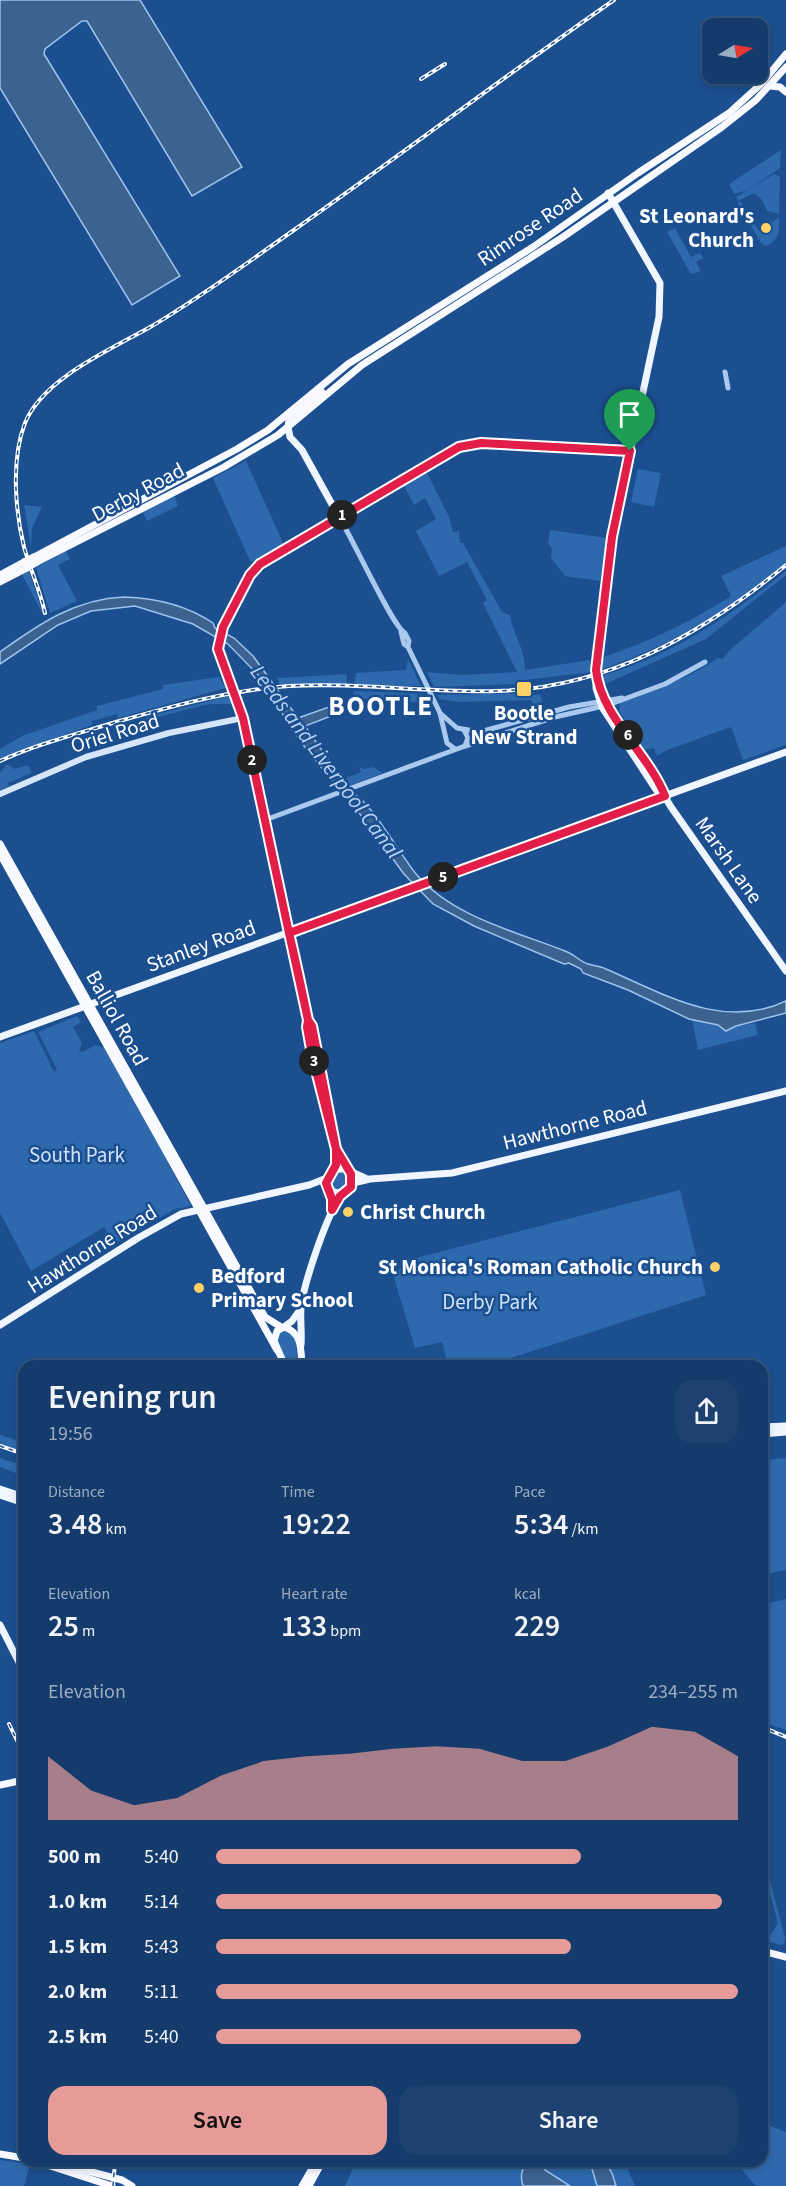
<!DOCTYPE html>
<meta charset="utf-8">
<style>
:root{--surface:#143b6b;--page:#1d4271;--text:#f1f3f6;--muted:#9dadc1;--line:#33557e;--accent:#e69b98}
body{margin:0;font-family:"Source Sans 3",sans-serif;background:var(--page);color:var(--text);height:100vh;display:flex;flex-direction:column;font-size:22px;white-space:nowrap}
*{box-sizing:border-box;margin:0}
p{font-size:20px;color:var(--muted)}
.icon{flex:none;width:33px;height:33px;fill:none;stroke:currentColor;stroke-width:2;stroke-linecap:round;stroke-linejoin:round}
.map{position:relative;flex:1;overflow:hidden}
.details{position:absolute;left:18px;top:1360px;width:750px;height:807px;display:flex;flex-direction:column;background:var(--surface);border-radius:18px;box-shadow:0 3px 9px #0003,0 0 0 2px var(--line)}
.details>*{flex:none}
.needle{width:39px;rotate:79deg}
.fabs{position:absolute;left:702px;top:18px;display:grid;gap:12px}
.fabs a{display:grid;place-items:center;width:66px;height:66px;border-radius:12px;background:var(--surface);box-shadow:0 3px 9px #0003,0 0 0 2px var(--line);font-size:30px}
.pin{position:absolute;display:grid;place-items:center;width:51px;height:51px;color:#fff;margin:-62px -26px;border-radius:50% 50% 50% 0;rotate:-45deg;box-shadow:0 0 6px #0007}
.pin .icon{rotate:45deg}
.km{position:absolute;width:30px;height:30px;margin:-15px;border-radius:50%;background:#222;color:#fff;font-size:16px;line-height:30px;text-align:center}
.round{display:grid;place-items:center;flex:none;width:63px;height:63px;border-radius:18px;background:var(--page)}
.summary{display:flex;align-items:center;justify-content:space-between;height:102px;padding:0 30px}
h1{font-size:33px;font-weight:600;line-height:45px}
.figures{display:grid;grid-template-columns:repeat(3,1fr);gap:9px;height:102px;padding:6px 30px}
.figures div{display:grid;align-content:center}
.figures b{font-size:30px;font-weight:600}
.figures small{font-size:16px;font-weight:400}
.figures p{font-size:16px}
.chart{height:168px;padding:12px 30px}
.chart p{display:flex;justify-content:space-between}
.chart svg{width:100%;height:108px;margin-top:6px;fill:var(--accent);opacity:.7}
.primary-button{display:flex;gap:12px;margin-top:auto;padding:12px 30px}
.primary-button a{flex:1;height:69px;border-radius:18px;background:var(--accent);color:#111;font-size:24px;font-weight:600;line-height:69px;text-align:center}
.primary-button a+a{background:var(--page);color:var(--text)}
ul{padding:0 30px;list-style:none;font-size:20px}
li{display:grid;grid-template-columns:96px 72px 1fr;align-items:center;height:45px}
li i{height:15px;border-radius:8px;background:var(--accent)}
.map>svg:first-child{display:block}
.green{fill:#2e69ad}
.water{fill:#3c6290;stroke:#9cc4f0;stroke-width:1.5}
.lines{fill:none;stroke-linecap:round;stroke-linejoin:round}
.tertiary{stroke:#a9c9ee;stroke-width:5}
.secondary{stroke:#d6e6fa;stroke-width:6}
.primary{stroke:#f0f6ff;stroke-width:7}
.trunk{stroke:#f8faff;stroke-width:7}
.rail-casing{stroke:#fff;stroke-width:4}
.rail{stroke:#1b4f8f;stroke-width:1.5;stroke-dasharray:4.5;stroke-linecap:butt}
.trunk-bridge{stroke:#f8faff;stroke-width:7}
.route-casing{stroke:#fff;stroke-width:12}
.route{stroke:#e11d48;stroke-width:8}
.poi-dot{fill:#ffd166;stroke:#1b4f8f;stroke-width:2}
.labels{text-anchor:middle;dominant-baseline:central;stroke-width:5;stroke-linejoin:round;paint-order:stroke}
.poi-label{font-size:21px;font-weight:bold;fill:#fff;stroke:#1b4f8f;text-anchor:end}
.street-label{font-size:21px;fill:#fff;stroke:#1b4f8f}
.park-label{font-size:21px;fill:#cfe3fa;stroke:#1b4f8f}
.water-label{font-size:22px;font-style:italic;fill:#b5d3f5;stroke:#1b4f8f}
.district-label{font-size:27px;font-weight:bold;letter-spacing:1.5px;fill:#fff;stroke:#1b4f8f}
</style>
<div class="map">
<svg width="786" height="2186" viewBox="0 0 786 2186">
<rect width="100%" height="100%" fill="#1b4f8f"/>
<!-- green -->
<g class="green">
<polygon points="781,150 780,168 748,190 734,194 729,184"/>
<polygon points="774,174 780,177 779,214 767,211 762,200 754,193 738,201 736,197"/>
<path d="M 740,201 L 759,231 L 772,226 L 768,216 L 772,223 L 779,217 C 779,231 780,240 766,246 L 761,243 L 738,203 Z"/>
<polygon points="675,228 691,257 700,253 703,258 696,262 701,271 691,274 667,232"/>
<polygon points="246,461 284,545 253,562 250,561 213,478"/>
<polygon points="638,469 661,473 654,507 631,502"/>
<path d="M 426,471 L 449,517 L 453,532 L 459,531 L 460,543 L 463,543 L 502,612 L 510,615 C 514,638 525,647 525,670 L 590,660 L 592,672 L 517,681 L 517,684 L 434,687 L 427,672 L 462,675 L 517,672 L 483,603 L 487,600 L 467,562 L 439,576 L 416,531 L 436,519 L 425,498 L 414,505 L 403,484 Z"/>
<polygon points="174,495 178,506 147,521 142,511"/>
<polygon points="24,505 42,507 32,528 31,547"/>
<polygon points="550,530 607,538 600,581 565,576 551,558 552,549 548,543"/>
<path d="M 786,546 L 786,562 C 722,615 679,642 600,670 L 601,658 C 648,642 689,623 731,596 L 721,576 Z"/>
<polygon points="66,551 70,559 58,565 77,601 50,613 36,567"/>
<polygon points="29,571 44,617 22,574"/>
<path d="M 786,571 L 786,575 L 706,639 L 605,684 L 601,676 C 672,656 729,617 786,571 Z"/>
<path d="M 786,602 L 786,745 L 743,760 L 731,727 L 667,750 L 657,756 L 654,748 L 644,750 L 619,711 L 620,703 C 655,691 687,679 718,658 L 723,659 L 729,651 Z"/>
<polygon points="408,659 421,686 354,685 356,673 406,670"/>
<polygon points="347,674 346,685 280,685 277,678"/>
<polygon points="219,677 226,688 118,718 117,714 92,721 92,725 0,758 0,749 22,736 97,710 97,706 163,689 163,685"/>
<polygon points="354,691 425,694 429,703 353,698"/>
<polygon points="528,693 529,696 540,694 543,705 534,707 531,700 460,702 439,699 437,695"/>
<polygon points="229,696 232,704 209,704 146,720 146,717"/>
<polygon points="7,764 15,769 28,765 32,773 8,783 9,786 0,790 0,773"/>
<polygon points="359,767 364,769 374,767 382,773 346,787 344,779 361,772"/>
<polygon points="77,1016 81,1022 73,1027 82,1043 79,1051 83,1052 95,1045 106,1048 191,1206 175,1209 114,1244 104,1227 31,1271 0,1213 0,1043 34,1031 54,1072 57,1070 38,1032"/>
<polygon points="692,1018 718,1025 726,1031 736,1026 755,1023 758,1035 698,1050"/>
<circle cx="340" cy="1181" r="10"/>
<polygon points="680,1190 706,1295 486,1366 448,1366 442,1342 415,1348 394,1278 404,1261"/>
<polygon points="285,1330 295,1337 298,1360 286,1361 277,1342 279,1333"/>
<polygon points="0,1435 24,1443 24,1453 0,1445"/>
<polygon points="0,1458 24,1466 24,1476 0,1467"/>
<polygon points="786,1458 786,1570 762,1575 762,1460"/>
<polygon points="786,1599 786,1730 762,1722 762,1605"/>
<polygon points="762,1851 785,1938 784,1944 782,1945 762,1940 762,1932 770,1936 778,1923 762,1863"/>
<polygon points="762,2123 786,2132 786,2186 756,2186 735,2162 762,2162"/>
<polygon points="0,2160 30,2164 24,2186 0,2186"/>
<polygon points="356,2162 624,2162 635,2186 345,2186"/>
</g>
<!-- water -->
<g class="water">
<polygon points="0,0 140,0 242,167 192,196 87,21 82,21 45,49 44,54 180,276 132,305 0,88"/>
<path d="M 124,597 C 156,598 186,605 213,623 L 215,628 L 234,638 L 253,656 L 298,718 L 332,706 L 332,699 L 335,699 L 341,712 L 305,726 L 352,794 C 367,795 404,861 417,875 C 453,917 517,932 565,951 C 574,954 579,961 588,964 C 594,966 600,966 606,969 C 664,994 723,1031 786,1001 L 786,1013 L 736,1026 L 726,1031 L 718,1025 L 689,1019 L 628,990 L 583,973 L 581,969 L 569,963 L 564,964 L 474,926 L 433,904 L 404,874 L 357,810 L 310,754 L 290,727 L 264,681 L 228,644 L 193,624 L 135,606 L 91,611 L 58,625 L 0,664 L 0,652 C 39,624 75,599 124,597 Z"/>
<path d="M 529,2162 L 556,2162 L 548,2164 L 545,2170 L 570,2186 L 523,2186 C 520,2177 521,2167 529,2162 Z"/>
<polygon points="590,2162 605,2162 612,2173 616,2186 597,2186"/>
</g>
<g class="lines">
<!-- tertiary -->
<g class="tertiary">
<polyline points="725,372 728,388"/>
<polyline points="401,632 404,644 408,647 440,713 447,743 455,749"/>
<path d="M 408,646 L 409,641 L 405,633 C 393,628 351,535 339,517 L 465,444 L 481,443 L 630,451"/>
<polyline points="440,713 457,728 480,732 569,707 622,698"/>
<polyline points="464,730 468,738 465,746"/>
<polyline points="265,820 465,746 555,717 608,705 665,684 705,662"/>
</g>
<!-- secondary -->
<polyline class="secondary" points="0,794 86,757 169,733 243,718"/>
<!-- primary -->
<g class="primary">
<polyline points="608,193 660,283 659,317 612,537 596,671 596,688 602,707 657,791 665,796"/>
<polyline points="290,412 288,427 290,437 302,450 339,517 255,568 223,627 218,649 243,718 293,948 316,1073 325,1095"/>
<polyline points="598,686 671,807 786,971"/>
<polyline points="308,1022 312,1026 336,1149 347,1170"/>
<polyline points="0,1037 786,752"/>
<polyline points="350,1172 353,1183 350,1189 338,1193 328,1190 326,1181 336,1169 345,1169 365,1178"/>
<polyline points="353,1183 370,1179 452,1173 786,1091"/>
<polyline points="0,1325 138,1238 181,1214 309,1185 327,1178"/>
<polyline points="284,1327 292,1321 300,1310"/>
<path d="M 301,1345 C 302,1333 300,1320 301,1307 C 304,1283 328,1210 343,1193"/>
<polyline points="762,1427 786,1426"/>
<polyline points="762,1434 786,1432"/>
<polyline points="0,1489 24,1497"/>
<polyline points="0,1495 24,1503"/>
<polyline points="0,1625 24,1672"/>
</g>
<!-- trunk -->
<g class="trunk">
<polyline points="770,86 780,87 786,92"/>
<polyline points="290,416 322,392"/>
<polyline points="34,557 237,449 268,430 348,364 533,247 638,173 729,113 762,83 786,54"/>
<polyline points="37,562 224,467 278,435 362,365 563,237 722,127 756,100 786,67"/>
<polyline points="0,575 24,562"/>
<polyline points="0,582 27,568"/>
<polyline points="0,844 265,1317 281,1327"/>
<polyline points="0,854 277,1350"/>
<path d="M 285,1366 L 274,1341 L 277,1331 L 284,1327 C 302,1332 301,1350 302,1366"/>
<polyline points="0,1785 24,1780"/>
<polyline points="762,1951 786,1957"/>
<polyline points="0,2154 24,2158"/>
<polyline points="38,2162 112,2186"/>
<polyline points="54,2162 122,2180 132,2186"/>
<polyline points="302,2186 316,2162"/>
<polyline points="309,2186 322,2162"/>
</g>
<!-- rail casing -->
<g class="rail-casing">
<g id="rail">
<polyline points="421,79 445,64"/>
<path d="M 45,613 C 40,590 30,569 24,547 C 15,510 11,459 25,423 C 43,378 112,349 152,326 C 201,297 247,263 294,230 C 401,155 506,75 614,0"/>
<path d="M 0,761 C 37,744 77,734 116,722 C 173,706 229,690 289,686 C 358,682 428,693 497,691 C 608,688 702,634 786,565"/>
<polyline points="0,1446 24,1454"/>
<polyline points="9,1724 24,1755"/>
<polyline points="762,1727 786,1737"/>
<polyline points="113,2186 115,2162"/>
</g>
</g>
<!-- rail -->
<use href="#rail" class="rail"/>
<!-- trunk-bridge -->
<g class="trunk-bridge">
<polyline points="24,562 34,557"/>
<polyline points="27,568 37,562"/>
</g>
</g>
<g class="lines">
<!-- route casing -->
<g class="route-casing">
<path id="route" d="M 630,451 L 481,443 L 459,447 L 260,564 L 250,575 L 223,627 L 218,649 L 243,718 L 289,933 L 308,1020 L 307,1027 L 312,1055 L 336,1149 L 336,1165 L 326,1183 L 332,1199 L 332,1210 L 340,1196 L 351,1187 L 351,1174 L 336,1149 L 312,1026 L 308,1020 C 302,991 296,962 289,933 L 665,796 C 648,753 601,717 596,670 L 612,537 L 630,451"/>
</g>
<!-- route -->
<use href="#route" class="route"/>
</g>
<!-- markers -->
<g class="poi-dot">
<circle cx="766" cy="228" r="6"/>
<rect x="516" y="681" width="16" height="16" rx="3"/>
<circle cx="348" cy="1212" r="6"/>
<circle cx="715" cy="1267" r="6"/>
<circle cx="199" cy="1288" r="6"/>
</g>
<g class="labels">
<!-- poi labels -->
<g class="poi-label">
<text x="754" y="216">St Leonard's<tspan x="754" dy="24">Church</tspan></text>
<text x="524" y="713" text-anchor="middle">Bootle<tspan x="524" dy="24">New Strand</tspan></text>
<text x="360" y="1212" text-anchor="start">Christ Church</text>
<text x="703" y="1267">St Monica's Roman Catholic Church</text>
<text x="211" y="1276" text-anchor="start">Bedford<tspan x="211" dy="24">Primary School</tspan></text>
</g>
<!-- street labels -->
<g class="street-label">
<text transform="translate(530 227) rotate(-34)">Rimrose Road</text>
<text transform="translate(138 492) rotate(-28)">Derby Road</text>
<text transform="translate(115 733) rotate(-17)">Oriel Road</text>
<text transform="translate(729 860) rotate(55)">Marsh Lane</text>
<text transform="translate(201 946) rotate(-20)">Stanley Road</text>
<text transform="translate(117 1018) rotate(61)">Balliol Road</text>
<text transform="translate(575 1125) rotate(-14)">Hawthorne Road</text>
<text transform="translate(92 1249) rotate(-32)">Hawthorne Road</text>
</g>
<!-- park labels -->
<g class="park-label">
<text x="77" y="1155">South Park</text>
<text x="490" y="1302">Derby Park</text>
</g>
<!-- water labels -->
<g class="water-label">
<text transform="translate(326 762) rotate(53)">Leeds and Liverpool Canal</text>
</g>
<!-- district labels -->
<g class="district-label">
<text x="381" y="706">BOOTLE</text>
</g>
</g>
</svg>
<div class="fabs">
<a><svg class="needle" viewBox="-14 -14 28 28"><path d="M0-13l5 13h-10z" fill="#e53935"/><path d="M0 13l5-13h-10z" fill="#9dadc1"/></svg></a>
</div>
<div class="pin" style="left:630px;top:451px;background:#1e9e55"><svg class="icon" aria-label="arrive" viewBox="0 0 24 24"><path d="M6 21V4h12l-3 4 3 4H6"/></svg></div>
<b class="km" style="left:342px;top:515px">1</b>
<b class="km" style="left:252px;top:760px">2</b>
<b class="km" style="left:314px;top:1061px">3</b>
<b class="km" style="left:443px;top:877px">5</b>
<b class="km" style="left:628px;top:735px">6</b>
<section class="details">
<div class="summary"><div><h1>Evening run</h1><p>19:56</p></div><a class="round"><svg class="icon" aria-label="share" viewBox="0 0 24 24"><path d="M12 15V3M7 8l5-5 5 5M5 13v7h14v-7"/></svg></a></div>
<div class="figures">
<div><p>Distance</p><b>3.48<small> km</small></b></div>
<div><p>Time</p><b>19:22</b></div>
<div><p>Pace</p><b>5:34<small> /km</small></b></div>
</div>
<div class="figures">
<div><p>Elevation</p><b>25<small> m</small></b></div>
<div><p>Heart rate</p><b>133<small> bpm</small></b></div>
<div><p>kcal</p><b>229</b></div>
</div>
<div class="chart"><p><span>Elevation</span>234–255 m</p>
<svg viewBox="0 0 160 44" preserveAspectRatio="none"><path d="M0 44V18L10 32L20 38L30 35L40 26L50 20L60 18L70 17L80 15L90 14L100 15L110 20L120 20L130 14L140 6L150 8L160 18V44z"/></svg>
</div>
<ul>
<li><b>500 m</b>5:40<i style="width:70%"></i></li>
<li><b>1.0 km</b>5:14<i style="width:97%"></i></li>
<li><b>1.5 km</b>5:43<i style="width:68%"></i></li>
<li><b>2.0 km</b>5:11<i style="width:100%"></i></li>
<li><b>2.5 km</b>5:40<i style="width:70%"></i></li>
</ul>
<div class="primary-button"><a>Save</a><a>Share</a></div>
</section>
</div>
